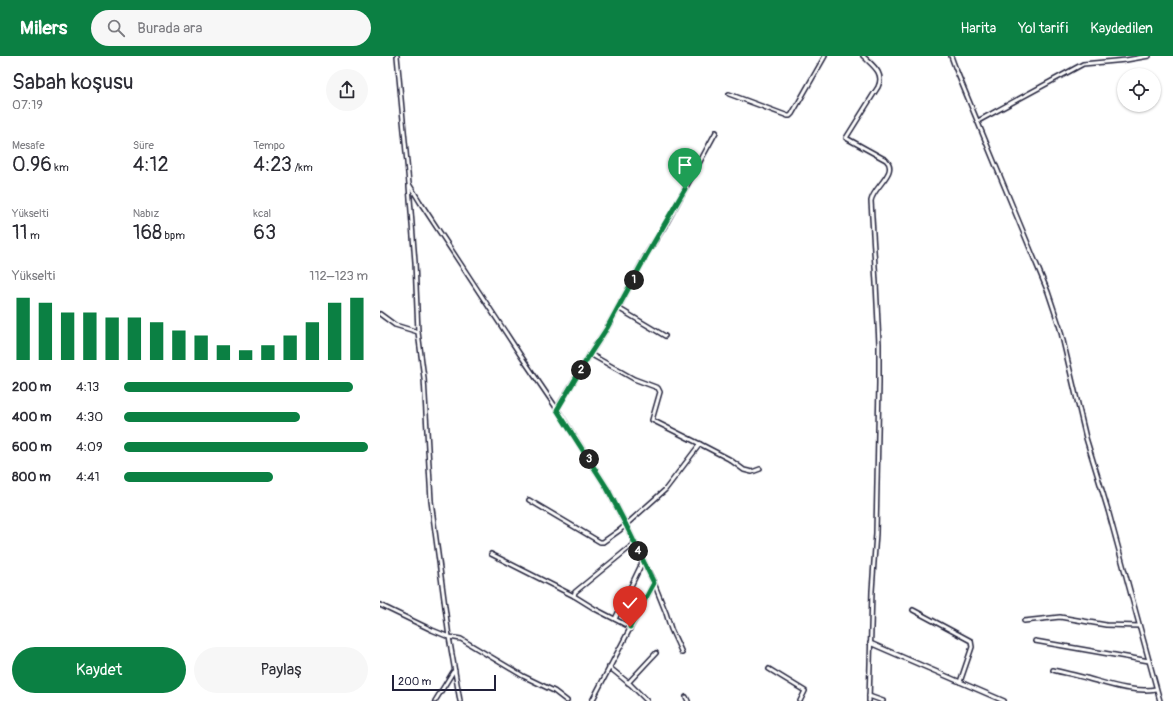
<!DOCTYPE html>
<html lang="tr">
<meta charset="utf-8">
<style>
:root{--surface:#fff;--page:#f7f7f7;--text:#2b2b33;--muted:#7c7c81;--accent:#0b8043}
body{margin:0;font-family:Pangolin,sans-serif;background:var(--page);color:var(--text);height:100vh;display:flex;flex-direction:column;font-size:15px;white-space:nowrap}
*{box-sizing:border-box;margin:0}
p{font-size:13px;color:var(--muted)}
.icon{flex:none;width:22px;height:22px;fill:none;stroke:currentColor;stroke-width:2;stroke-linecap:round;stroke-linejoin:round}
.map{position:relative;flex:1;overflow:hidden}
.panel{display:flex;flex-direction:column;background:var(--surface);width:380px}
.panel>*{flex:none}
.tools{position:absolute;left:737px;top:12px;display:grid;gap:8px}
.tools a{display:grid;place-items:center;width:44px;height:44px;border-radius:50%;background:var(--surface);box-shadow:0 1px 3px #0004;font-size:20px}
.scale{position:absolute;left:12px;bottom:10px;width:104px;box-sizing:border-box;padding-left:4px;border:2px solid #22223b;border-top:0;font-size:11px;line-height:14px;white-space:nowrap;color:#22223b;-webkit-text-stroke:3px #fff;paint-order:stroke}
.pin{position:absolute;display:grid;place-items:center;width:34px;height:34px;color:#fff;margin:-41px -17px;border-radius:50% 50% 50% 0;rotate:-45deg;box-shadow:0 0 4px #0007}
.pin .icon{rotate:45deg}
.km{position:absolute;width:20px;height:20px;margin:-10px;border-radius:50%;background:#222;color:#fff;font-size:11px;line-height:20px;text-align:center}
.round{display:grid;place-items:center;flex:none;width:42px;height:42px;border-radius:21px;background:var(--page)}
.head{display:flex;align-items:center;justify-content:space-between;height:68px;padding:0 12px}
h1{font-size:22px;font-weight:600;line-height:30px}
.metrics{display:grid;grid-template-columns:repeat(3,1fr);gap:6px;height:68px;padding:4px 12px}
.metrics div{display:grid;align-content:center}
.metrics b{font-size:20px;font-weight:600}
.metrics small{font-size:11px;font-weight:400}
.metrics p{font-size:11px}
.chart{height:112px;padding:8px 12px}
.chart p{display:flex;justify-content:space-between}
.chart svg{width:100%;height:72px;margin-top:4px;stroke:var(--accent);stroke-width:6}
.button{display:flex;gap:8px;margin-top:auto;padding:8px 12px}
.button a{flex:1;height:46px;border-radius:24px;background:var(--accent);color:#fff;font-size:16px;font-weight:600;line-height:46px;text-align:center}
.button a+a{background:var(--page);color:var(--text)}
ul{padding:0 12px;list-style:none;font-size:13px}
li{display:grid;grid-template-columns:64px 48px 1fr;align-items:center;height:30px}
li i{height:10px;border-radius:5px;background:var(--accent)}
header{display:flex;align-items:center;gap:24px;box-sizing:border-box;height:56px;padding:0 20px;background:var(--accent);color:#fff}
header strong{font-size:19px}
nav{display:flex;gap:22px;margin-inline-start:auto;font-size:14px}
.search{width:280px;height:36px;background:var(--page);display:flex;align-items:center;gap:10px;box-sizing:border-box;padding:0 14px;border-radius:22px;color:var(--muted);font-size:15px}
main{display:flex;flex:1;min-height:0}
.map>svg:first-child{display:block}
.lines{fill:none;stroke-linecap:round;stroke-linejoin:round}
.street-casing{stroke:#22223b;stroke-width:6}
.street{stroke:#fff;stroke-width:3}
.route-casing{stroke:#fff;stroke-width:8}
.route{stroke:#0b8043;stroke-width:5}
</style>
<header>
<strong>Milers</strong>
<div class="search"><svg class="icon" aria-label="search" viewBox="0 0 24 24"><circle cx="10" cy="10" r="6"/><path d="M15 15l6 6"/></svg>Burada ara</div>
<nav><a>Harita</a><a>Yol tarifi</a><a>Kaydedilen</a></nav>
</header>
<main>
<section class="panel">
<div class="head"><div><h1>Sabah koşusu</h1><p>07:19</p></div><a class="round"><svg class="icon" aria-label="share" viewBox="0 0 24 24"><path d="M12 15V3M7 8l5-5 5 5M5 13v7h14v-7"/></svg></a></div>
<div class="metrics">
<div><p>Mesafe</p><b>0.96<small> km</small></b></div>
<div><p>Süre</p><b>4:12</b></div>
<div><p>Tempo</p><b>4:23<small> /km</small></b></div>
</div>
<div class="metrics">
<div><p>Yükselti</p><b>11<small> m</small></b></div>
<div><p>Nabız</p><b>168<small> bpm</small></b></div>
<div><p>kcal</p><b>63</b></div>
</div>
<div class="chart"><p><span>Yükselti</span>112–123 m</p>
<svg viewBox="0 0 160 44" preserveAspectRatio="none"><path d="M5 44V6M15 44V9M25 44V15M35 44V15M45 44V18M55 44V18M65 44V21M75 44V26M85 44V29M95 44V35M105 44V38M115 44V35M125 44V29M135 44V21M145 44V9M155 44V6"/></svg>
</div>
<ul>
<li><b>200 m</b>4:13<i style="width:94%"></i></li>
<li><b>400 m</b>4:30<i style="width:72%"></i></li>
<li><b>600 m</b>4:09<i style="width:100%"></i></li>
<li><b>800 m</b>4:41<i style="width:61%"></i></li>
</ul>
<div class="button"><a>Kaydet</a><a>Paylaş</a></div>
</section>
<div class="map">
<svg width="793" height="645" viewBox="0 0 793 645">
<rect width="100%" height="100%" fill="#fff"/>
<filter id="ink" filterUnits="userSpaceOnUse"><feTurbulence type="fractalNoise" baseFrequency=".025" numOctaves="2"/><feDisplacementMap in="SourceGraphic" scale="8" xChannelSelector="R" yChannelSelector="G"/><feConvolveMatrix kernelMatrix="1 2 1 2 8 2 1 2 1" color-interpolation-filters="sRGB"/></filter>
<g filter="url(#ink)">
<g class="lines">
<!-- street casing -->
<g class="street-casing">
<g id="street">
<polyline points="17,0 29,128 40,146 141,300 177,353 227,432 246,469 274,527 212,645"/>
<path d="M 483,0 C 492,9 505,17 498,31 L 466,82 L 506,104 C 519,116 493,131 491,145 L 496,227 L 499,288 L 499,327 L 496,477 L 492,535 L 489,645"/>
<polyline points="571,0 575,11 668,236 680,272 706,382 728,454 780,645"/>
<polyline points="349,38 408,60 410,60 412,58 445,0"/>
<polyline points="598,65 703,8 746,4 769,0"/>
<polyline points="29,130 35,206 38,276 44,322 51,445 69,581 80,645"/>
<polyline points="238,252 266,199 286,168 336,76"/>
<polyline points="0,258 15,269 38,276"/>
<polyline points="177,353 210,298 227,272 238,252 285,280"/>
<polyline points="320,388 349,403 364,414 372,416 380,413"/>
<polyline points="149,444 220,486 223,486 240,474 285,434 320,388 272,364 280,336 278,332 254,323 210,298"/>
<polyline points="111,498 194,540"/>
<polyline points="274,527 286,557 291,573 302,597"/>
<polyline points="0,549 52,574 69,581 81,583 143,620 174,635 187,645"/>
<polyline points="533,554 591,585 592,591 580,626"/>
<polyline points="235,563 263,505"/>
<polyline points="644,565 680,561 726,569 759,570"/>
<polyline points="250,571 215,553 194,540 195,536 255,487"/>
<polyline points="655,585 769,605"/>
<polyline points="490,587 624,645"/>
<polyline points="229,611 251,629 267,645"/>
<polyline points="389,613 425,635 420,645"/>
<path d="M 673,614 C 684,617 696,619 706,622 C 728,628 753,637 776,633"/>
<polyline points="248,627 276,597"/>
<polyline points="489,640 503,645"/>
<polyline points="306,641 308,645"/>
<polyline points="55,645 73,616 75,615"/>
</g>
</g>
<!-- street -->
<use href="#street" class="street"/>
</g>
</g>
<g class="lines" filter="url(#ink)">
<!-- route casing -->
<g class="route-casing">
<polyline id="route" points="250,571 274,527 246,469 227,432 177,354 210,298 227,272 266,200 305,133"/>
</g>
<!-- route -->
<use href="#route" class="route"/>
</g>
</svg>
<div class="tools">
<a><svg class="icon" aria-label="locate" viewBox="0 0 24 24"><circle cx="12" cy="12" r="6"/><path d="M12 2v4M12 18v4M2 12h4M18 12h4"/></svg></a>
</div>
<div class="scale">200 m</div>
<div class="pin" style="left:305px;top:133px;background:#1e9e55"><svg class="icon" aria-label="arrive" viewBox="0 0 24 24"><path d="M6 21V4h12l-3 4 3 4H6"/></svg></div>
<div class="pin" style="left:250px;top:571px;background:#d93025"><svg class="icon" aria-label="check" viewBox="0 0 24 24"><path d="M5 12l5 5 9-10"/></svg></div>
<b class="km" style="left:254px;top:224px">1</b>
<b class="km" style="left:201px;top:314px">2</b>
<b class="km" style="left:209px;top:403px">3</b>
<b class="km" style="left:258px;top:495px">4</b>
</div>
</main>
